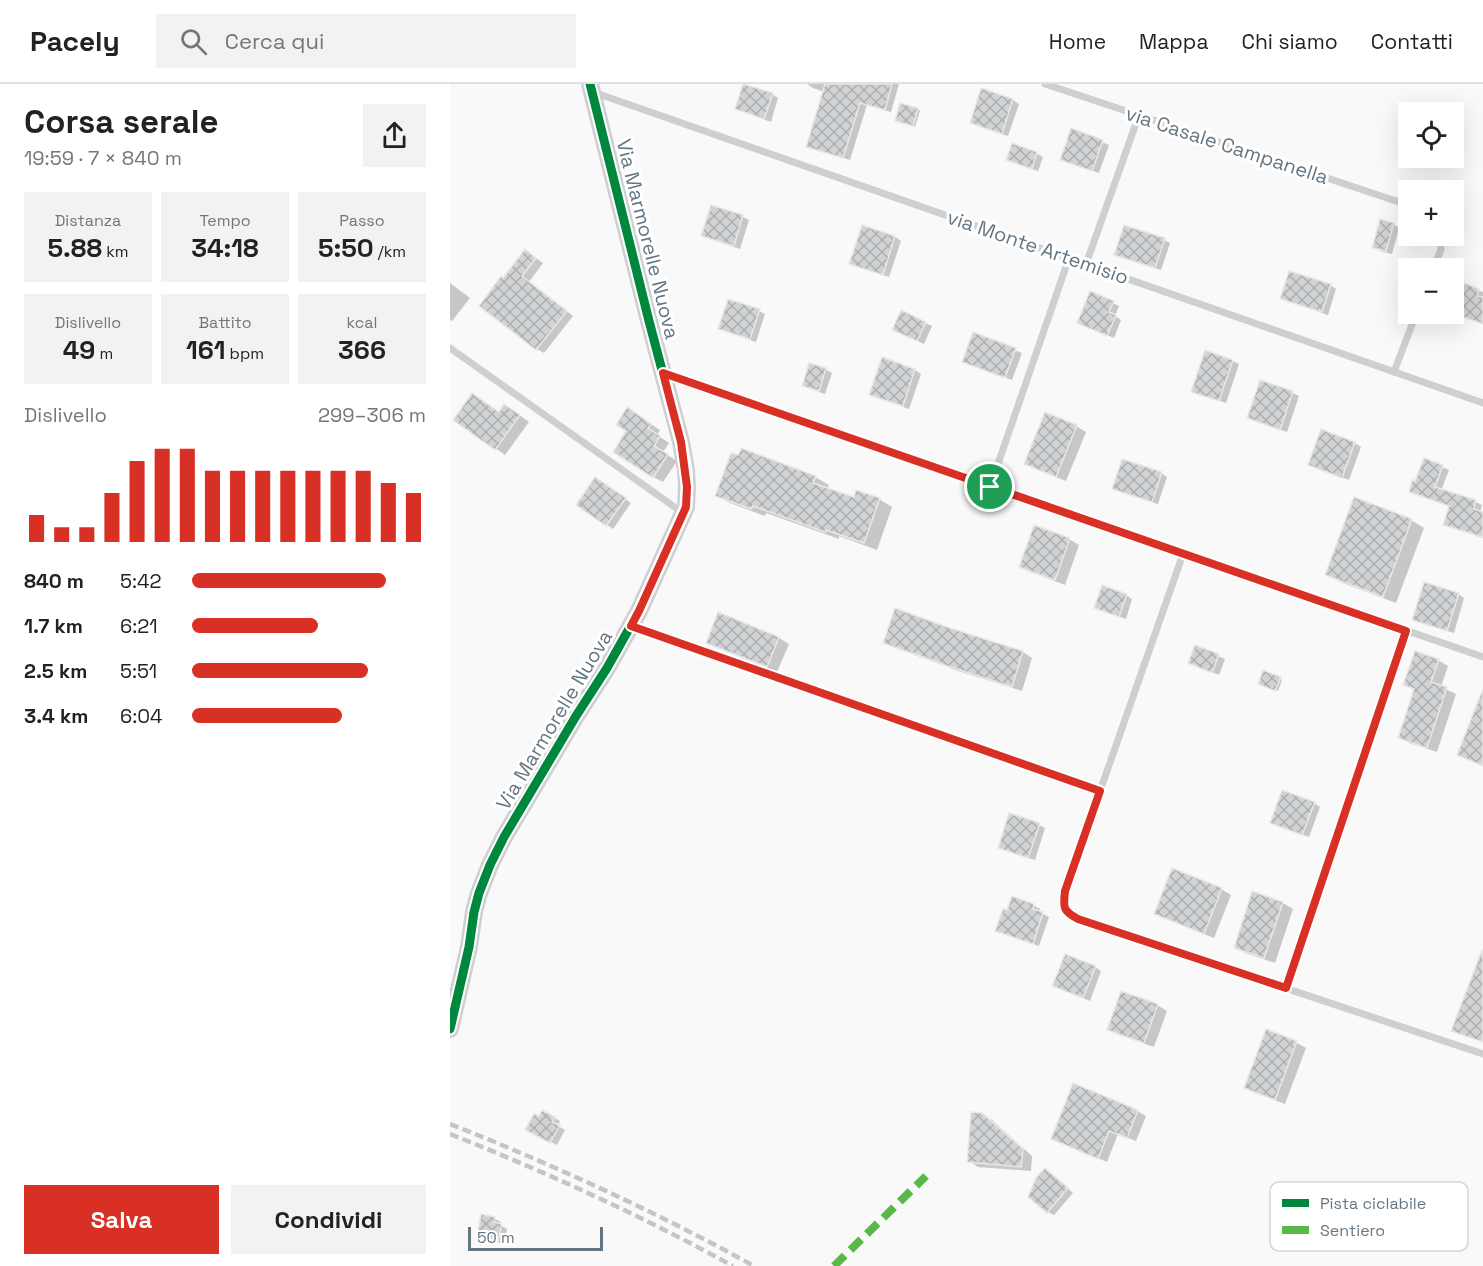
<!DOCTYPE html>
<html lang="it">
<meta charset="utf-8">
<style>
:root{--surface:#fff;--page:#f2f2f2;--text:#222;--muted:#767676;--line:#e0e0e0;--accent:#d93025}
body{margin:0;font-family:"Space Grotesk",sans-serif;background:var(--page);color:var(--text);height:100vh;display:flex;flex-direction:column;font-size:22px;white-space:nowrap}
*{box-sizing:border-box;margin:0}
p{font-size:20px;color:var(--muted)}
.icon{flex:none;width:33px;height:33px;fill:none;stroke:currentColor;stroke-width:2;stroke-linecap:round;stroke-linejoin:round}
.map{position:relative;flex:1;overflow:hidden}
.panel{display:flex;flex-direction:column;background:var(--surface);width:450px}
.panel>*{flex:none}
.fabs{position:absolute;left:948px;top:18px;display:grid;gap:12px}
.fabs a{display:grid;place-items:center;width:66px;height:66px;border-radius:0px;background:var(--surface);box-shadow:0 6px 24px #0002;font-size:30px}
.scale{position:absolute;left:18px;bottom:15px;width:135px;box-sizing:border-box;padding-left:6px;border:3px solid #657683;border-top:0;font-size:16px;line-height:21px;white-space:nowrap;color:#657683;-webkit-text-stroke:4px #fff;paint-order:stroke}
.pin{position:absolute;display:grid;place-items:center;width:51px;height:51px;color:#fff;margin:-26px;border:3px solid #fff;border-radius:50%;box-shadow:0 2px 6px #0007}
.round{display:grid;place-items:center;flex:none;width:63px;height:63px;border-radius:0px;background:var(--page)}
.summary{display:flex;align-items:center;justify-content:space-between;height:102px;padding:0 24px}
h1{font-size:33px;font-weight:600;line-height:45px}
.metrics{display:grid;grid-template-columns:repeat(3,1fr);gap:9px;height:102px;padding:6px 24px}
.metrics div{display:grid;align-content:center;border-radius:0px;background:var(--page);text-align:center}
.metrics b{font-size:26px;font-weight:600}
.metrics small{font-size:16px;font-weight:400}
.metrics p{font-size:16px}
.chart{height:168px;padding:12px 24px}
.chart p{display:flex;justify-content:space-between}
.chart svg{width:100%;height:108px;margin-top:6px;stroke:var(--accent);stroke-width:6}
.action{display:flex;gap:12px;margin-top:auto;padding:12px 24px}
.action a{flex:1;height:69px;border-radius:0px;background:var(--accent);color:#fff;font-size:24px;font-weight:600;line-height:69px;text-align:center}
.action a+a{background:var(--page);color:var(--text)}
ul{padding:0 24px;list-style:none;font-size:20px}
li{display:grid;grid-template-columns:96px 72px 1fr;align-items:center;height:45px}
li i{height:15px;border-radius:8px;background:var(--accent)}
header{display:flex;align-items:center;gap:36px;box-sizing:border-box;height:84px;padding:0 30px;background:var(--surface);border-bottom:2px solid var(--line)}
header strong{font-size:28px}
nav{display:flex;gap:33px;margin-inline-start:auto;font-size:21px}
.search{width:420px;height:54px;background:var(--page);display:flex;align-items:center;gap:15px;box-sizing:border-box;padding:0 21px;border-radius:0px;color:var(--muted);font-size:22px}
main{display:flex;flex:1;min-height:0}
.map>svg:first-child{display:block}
.shadow{fill:#0003}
.building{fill:url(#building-cross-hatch);stroke:#e8e8e8;stroke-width:1.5}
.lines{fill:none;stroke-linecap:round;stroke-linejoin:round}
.service{stroke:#cecfd0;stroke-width:7}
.tertiary{stroke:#cecfd0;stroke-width:18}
.rail{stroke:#c3c5c6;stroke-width:4.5;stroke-dasharray:9 4.5;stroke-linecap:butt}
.quiet{stroke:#58b947;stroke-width:8;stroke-dasharray:15 8;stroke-linecap:butt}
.cycleway-casing{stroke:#fff;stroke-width:13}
.cycleway{stroke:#00873e;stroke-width:9}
.route-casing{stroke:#fff;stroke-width:12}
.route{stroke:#d93025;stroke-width:8}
.labels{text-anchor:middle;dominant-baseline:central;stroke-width:6;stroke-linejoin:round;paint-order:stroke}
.street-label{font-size:20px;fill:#657683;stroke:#fff}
.key{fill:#fff;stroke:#d1d6da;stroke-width:1.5}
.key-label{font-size:16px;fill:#657683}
</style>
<header>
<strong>Pacely</strong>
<div class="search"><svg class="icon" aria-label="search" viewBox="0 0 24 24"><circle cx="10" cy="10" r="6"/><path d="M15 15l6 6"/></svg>Cerca qui</div>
<nav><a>Home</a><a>Mappa</a><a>Chi siamo</a><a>Contatti</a></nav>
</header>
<main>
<section class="panel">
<div class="summary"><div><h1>Corsa serale</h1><p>19:59 · 7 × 840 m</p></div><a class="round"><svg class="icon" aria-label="share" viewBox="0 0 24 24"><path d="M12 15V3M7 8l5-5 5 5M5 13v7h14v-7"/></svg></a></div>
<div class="metrics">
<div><p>Distanza</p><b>5.88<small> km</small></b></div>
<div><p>Tempo</p><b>34:18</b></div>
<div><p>Passo</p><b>5:50<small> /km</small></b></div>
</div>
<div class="metrics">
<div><p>Dislivello</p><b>49<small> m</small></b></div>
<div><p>Battito</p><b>161<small> bpm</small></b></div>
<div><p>kcal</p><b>366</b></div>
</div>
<div class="chart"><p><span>Dislivello</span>299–306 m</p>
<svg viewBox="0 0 160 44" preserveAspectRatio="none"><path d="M5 44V33M15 44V38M25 44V38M35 44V24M45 44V11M55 44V6M65 44V6M75 44V15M85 44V15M95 44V15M105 44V15M115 44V15M125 44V15M135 44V15M145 44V20M155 44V24"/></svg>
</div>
<ul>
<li><b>840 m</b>5:42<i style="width:83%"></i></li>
<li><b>1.7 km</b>6:21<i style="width:54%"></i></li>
<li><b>2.5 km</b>5:51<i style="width:75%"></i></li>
<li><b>3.4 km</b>6:04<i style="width:64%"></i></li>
</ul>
<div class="action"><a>Salva</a><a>Condividi</a></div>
</section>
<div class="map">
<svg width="1033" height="1182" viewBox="0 0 1033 1182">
<defs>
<pattern id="building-cross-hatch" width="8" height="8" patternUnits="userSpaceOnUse" patternTransform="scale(1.5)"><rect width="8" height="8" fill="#d0d2d3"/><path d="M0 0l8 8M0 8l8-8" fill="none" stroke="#acafb1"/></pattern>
</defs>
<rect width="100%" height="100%" fill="#f9f9f9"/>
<!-- shadow -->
<g class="shadow">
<polygon points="357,0 449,0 441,28 417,21 400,76 364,65 358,62 374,8 363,4"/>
<polygon points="322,10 328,14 321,38 293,28 286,25"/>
<polygon points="563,16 569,20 558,52 528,42 522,39"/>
<polygon points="468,25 470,27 465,43 449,38"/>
<polygon points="622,46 659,61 649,89 618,78"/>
<polygon points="586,69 593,73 588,87 564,79 558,76"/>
<polygon points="262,123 293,133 299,136 290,165 259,155 253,152"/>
<polygon points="943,140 949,144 942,170 930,167 924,163"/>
<polygon points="412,143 445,153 451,157 439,193 407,183"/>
<polygon points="714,156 720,159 711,186 672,174"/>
<polygon points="76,167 93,179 79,198 123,232 94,269 87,265 53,196"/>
<polygon points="1004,197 1033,208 1033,216 1026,238 1003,230"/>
<polygon points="0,199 20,214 2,237 0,236"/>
<polygon points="880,201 886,205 878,231 838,218 832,214"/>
<polygon points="663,219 669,222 665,232 671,236 664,254 635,242"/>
<polygon points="309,227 315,230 306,258 276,248 270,244"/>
<polygon points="475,239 482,242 474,260 450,249"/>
<polygon points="524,250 572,269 562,296 520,281"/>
<polygon points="756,268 783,277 789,280 776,319 749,310"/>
<polygon points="433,275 465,286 471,290 459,325 427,314"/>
<polygon points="375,285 382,289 375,310 360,305 354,301"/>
<polygon points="811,298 843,309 849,312 837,348 805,337 799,334"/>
<polygon points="23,311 50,329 64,327 79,338 55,371 5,336"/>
<polygon points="187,331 210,346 207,351 219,359 213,368 227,377 213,398 203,393"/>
<polygon points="626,342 636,348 616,397 585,385 575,379"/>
<polygon points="905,359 911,363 899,396 866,384"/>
<polygon points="992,383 999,386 991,407 1026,418 1032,421 1030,429 1033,430 1033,454 1001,444 995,440 1000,423 967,411 960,407 966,399"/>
<polygon points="711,389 717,393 708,420 670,408 664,404"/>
<polygon points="365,393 379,401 377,405 405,415 429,415 442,423 427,466 389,452 389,455 316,429 315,432 280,419 267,412"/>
<polygon points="152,398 181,419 163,445 128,421"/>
<polygon points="961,436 974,444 946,519 890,498 877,490"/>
<polygon points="619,455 629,461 615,501 580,488 570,483"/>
<polygon points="1008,510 1014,514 1004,549 970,539 964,535"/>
<polygon points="676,511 682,515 676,535 652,527 646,524"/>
<polygon points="269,530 329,554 339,560 327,588 267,564 257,558"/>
<polygon points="435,559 573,568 582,574 572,607 502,585 496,582 445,564"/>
<polygon points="746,563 775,575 769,591 740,579"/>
<polygon points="988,576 998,582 991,603 1006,610 987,668 959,659 950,653 965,607 955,601"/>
<polygon points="830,594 832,596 828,607 812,601"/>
<polygon points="864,719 870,723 859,753 828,742"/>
<polygon points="589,741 595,744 585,776 556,767 550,763"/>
<polygon points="771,805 781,811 764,854 716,835 706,829"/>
<polygon points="803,809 833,819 843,825 825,879 795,869 785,863"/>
<polygon points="583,821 590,825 589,828 599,833 589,862 553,850 558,828"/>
<polygon points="645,883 651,887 640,917 604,902"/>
<polygon points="707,921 717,927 704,963 669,951 659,945"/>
<polygon points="817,947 847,959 856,964 835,1020 805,1009 796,1003"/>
<polygon points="687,1027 696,1032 686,1057 668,1050 657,1078 612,1059"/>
<polygon points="93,1028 110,1037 108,1042 115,1046 107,1061 77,1046 90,1034"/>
<polygon points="532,1030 542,1036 582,1072 581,1087 528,1083 519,1077"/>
<polygon points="596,1086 602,1090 623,1109 604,1131 598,1128"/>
<polygon points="32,1132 45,1135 51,1138 50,1141 57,1145 54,1160 35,1155 28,1152"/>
</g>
<!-- building -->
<g class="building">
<polygon points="293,0 323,9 314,35 285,25"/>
<polygon points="375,0 442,0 435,26 410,19 393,74 356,63"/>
<polygon points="531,4 563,15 552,50 520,39"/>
<polygon points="450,19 468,24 463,42 445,37"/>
<polygon points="621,44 653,56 642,87 610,76"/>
<polygon points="562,59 587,68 582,85 556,76"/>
<polygon points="261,121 293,131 284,162 251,152"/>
<polygon points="930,135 944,139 936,167 922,164"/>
<polygon points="412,141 445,152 433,191 399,180"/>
<polygon points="674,141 715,154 705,184 664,171"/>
<polygon points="75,165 86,174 72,192 117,227 86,266 29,222 51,192 53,194"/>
<polygon points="839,187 881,200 872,228 830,215"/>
<polygon points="1004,195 1029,205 1027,212 1033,213 1033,240 1004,230"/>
<polygon points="640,207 664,217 659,228 666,231 657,252 627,239"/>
<polygon points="278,215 310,225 300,255 268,245"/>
<polygon points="451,226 476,238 467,257 442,246"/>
<polygon points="523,248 566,264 555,294 512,278"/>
<polygon points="755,266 783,276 769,317 741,308"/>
<polygon points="432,273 465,285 453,322 419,311"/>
<polygon points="359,279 376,284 369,307 352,302"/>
<polygon points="810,296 843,307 830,346 797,334"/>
<polygon points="22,309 49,328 54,320 70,331 45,366 3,336"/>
<polygon points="177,323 201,340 198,344 210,352 204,362 218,370 203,394 163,368 176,347 166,341"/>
<polygon points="595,328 627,341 606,393 574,380"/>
<polygon points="871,345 905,358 892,394 858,381"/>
<polygon points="291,364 366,392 363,399 404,413 406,406 430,414 414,459 376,446 375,448 303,422 301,425 265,412 281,369 288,371"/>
<polygon points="974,374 993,381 985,403 1026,416 1024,425 1033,428 1033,453 993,441 999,422 959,408 962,396 965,397"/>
<polygon points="672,375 712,388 702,418 662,405"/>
<polygon points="145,393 176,414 156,442 126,421"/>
<polygon points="904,413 962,435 933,513 875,491"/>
<polygon points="584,441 620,454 605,496 569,483"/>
<polygon points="974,498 1009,509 997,547 962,536"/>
<polygon points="652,501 677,510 669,533 644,524"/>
<polygon points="445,524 497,543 573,567 562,603 491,580 491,579 433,559"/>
<polygon points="268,528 329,553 317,583 256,559"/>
<polygon points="745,561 769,570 762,589 738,579"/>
<polygon points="965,567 989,575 981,598 997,603 977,664 948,654 964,605 953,601"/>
<polygon points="813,586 831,593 825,607 808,600"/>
<polygon points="1032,607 1033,607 1033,682 1007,671"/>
<polygon points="832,706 865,718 852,751 820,739"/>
<polygon points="559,729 590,739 578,774 548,764"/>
<polygon points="722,784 772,804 754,850 704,830"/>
<polygon points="802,807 833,818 814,874 784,864"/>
<polygon points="562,812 584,820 583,825 593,828 583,860 545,847 553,825 557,826"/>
<polygon points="1032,866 1033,866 1033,958 1001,947"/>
<polygon points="615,870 646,882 633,914 602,902"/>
<polygon points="671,907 708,920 694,959 657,946"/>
<polygon points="816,945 847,957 825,1016 794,1004"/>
<polygon points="623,999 688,1026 677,1054 659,1047 648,1075 601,1055"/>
<polygon points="92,1026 105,1033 102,1038 110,1041 100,1059 75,1046 84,1030 89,1032"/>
<polygon points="521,1028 532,1029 573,1065 571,1083 517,1078"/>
<polygon points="595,1084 618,1104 597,1129 578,1113 586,1094"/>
<polygon points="31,1130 45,1133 44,1138 52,1140 48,1157 27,1152"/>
</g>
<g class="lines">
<!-- service -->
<g class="service">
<polyline points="595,0 958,121"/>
<polyline points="143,8 1033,319"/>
<polyline points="636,180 689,31"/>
<polyline points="983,184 991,166 990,152"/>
<polyline points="0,264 233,429"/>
<polyline points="944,288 966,230"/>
<polyline points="216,290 1033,573"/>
<polyline points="540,403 619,174"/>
<path d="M 733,470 L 615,807 C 613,824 613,826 628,835 L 1033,970"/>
<polyline points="183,543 650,707"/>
<polyline points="836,904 956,547"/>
</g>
<!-- tertiary -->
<polyline class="tertiary" points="0,945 19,863 24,828 29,809 40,781 54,753 85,701 126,632 157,584 189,527 236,423 237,403 236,386 231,358 199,237 140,0"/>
<!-- rail -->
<g class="rail">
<path d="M 0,1040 C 104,1081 206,1128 304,1182"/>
<path d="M 0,1050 C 96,1088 192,1132 283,1182"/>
</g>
<!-- quiet -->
<polyline class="quiet" points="384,1182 476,1092"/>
<!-- cycleway casing -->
<g class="cycleway-casing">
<polyline id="cycleway" points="0,945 19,863 24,828 29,809 40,781 54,753 85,701 126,632 157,584 189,527 236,423 237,403 236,386 231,358 199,237 140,0"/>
</g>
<!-- cycleway -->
<use href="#cycleway" class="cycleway"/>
</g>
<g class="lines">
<!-- route casing -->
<g class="route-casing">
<path id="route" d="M 213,289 L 956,547 L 836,904 L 628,835 C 613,827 613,824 615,807 L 650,707 L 181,542 L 189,527 L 236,423 L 237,403 L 231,358 Z"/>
</g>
<!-- route -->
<use href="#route" class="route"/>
</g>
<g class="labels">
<!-- street labels -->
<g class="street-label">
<text transform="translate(777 61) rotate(18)">via Casale Campanella</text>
<text transform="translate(198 155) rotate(76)">Via Marmorelle Nuova</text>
<text transform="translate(588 163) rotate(19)">via Monte Artemisio</text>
<text transform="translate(104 636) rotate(-59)">Via Marmorelle Nuova</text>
</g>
</g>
<!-- legend -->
<rect x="820" y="1098" width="198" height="69" rx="9" class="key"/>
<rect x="832" y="1115" width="27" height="8" fill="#00873e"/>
<rect x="832" y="1142" width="27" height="8" fill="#58b947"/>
<g class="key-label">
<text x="870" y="1125">Pista ciclabile</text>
<text x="870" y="1152">Sentiero</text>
</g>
</svg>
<div class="fabs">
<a><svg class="icon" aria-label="locate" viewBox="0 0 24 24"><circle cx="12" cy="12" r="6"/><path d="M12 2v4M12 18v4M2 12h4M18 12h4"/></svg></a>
<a>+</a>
<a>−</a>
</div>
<div class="scale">50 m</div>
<div class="pin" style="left:540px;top:403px;background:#1e9e55"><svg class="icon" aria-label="arrive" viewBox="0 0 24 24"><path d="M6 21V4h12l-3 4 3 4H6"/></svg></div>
</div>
</main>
